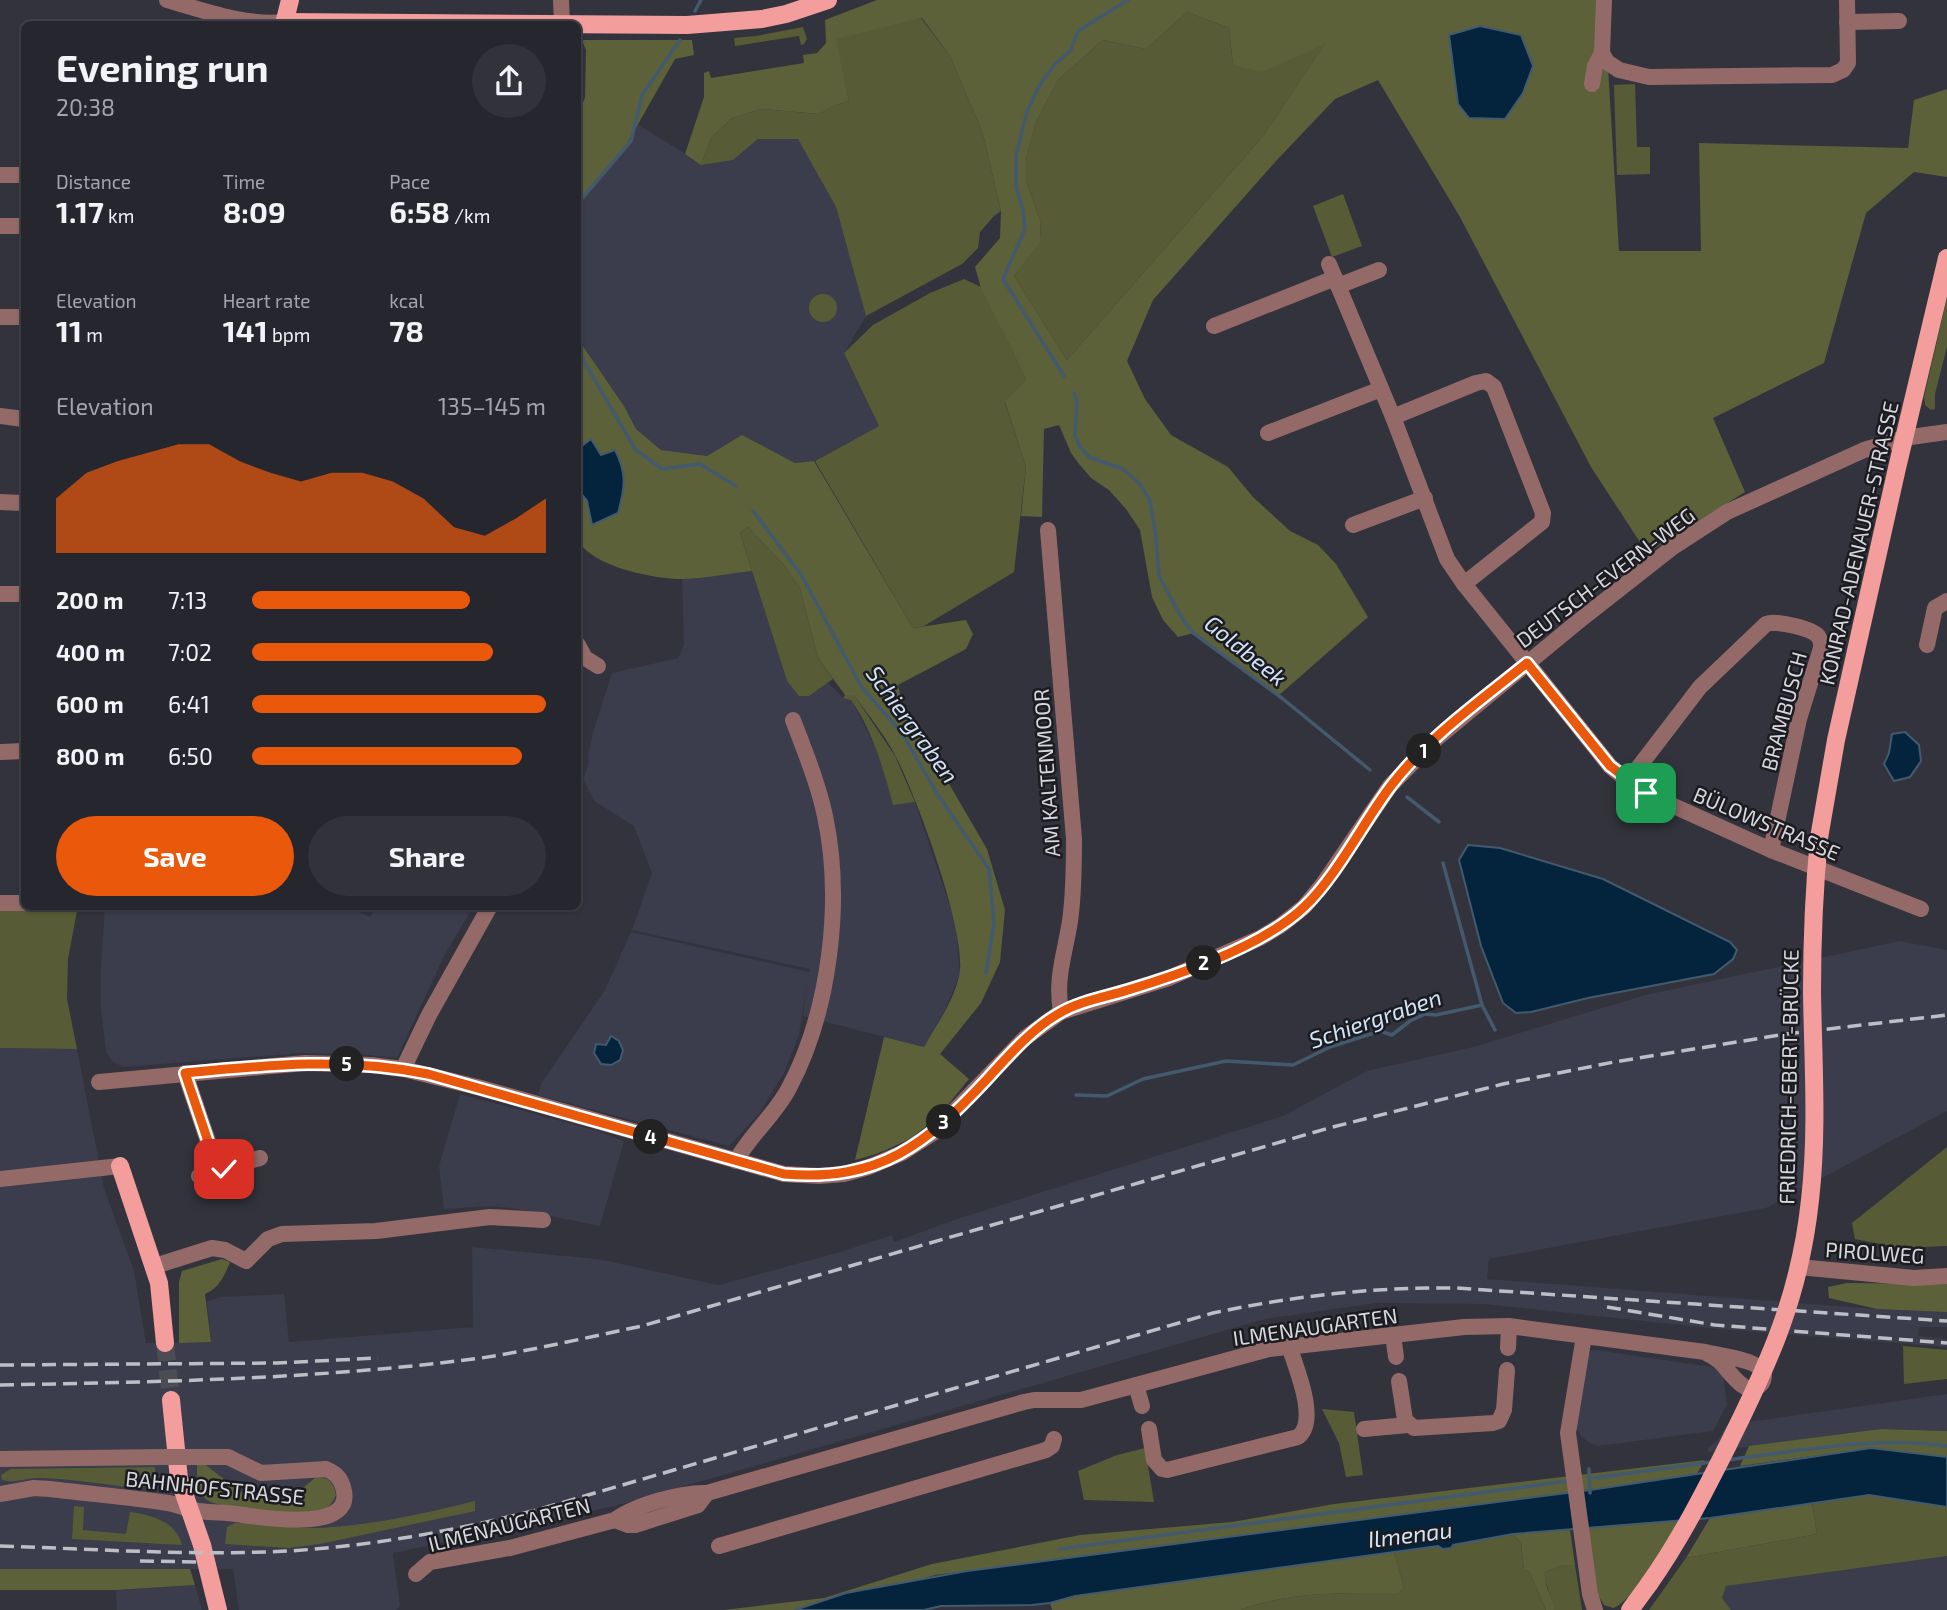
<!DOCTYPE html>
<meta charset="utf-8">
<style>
:root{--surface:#26262e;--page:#32323a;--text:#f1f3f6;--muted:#a4a5aa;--line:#42434a;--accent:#ea580c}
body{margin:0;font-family:"Exo 2",sans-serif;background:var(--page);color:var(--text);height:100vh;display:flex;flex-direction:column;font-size:26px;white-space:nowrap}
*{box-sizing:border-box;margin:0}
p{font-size:23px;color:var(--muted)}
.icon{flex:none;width:38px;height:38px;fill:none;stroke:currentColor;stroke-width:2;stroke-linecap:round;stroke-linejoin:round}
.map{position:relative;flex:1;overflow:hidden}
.sheet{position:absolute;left:21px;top:21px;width:560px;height:889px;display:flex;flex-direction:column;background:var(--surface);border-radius:10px;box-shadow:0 2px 5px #0004,0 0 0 2px var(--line)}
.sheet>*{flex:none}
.pin{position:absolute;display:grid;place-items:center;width:60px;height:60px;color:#fff;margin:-30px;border-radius:14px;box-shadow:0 4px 10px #0006}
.km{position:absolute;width:35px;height:35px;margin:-18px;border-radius:50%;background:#222;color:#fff;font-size:19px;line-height:35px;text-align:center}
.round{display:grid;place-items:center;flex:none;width:74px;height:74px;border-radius:37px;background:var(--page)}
.headline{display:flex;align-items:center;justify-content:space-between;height:119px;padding:0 35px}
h1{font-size:38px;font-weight:700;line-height:52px}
.stats{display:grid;grid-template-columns:repeat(3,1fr);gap:10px;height:119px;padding:7px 35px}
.stats div{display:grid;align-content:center}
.stats b{font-size:30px;font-weight:700}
.stats small{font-size:19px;font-weight:400}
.stats p{font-size:19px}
.chart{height:196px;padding:14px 35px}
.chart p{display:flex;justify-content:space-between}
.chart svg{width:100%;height:126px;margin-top:7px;fill:var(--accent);opacity:.7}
.button{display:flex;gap:14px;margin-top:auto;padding:14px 35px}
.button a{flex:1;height:80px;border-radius:42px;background:var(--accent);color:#fff;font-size:28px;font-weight:700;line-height:80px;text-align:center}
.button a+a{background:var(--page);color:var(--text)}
ul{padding:0 35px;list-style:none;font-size:23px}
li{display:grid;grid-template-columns:112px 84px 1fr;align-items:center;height:52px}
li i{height:18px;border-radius:9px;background:var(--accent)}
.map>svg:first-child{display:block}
.built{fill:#3b3c4c}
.green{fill:#575c36}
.forest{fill:#5c6139;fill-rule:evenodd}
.water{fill:#04243e;stroke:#435a6e;stroke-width:2}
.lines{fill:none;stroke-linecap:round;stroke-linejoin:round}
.stream{stroke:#435a6e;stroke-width:3.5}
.major-tunnel{stroke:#4c4c55;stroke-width:18;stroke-dasharray:18 9;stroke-linecap:butt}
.minor{stroke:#946a69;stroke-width:16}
.major{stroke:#f39e9c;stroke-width:18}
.rail{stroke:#bebfc6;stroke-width:3.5;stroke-dasharray:14 7;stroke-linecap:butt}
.minor-bridge{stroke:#946a69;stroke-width:16}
.major-bridge{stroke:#f39e9c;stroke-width:18}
.route-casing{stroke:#fff;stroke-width:14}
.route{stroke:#ea580c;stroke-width:9}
.labels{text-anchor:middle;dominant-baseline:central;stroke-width:5;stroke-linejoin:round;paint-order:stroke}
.street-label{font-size:21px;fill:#d7d8de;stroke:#1b1b20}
.water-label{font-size:23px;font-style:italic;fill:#d0e5fa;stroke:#1b1b20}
</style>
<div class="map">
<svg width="1947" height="1610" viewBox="0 0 1947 1610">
<rect width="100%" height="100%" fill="#33333d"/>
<!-- built -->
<g class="built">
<polygon points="637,124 702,164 733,160 758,139 798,138 836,207 866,316 844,353 879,426 814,461 795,463 742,435 707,456 661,450 636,429 624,406 578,339 578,205 620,156"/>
<polygon points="752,571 787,681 819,690 827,682 843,698 851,699 879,754 893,804 915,802 956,924 960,974 946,1008 924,1047 803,1016 807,983 799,1035 784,1073 759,1114 729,1146 538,1095 541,1084 605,990 631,932 810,972 810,969 632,930 652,873 634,826 594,801 583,779 589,763 588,755 593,732 612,673 678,658 684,645 682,578"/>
<polygon points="349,907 370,917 376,907 473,907 444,956 397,1058 368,1055 302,1053 124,1067 113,1062 106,1052 101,1010 101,964 105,907"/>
<polygon points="1900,941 1947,950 1947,1111 1766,1208 1489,1259 1487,1279 1877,1309 1947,1311 1947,1327 1919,1327 1918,1336 1947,1339 1947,1347 1718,1329 1484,1304 1376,1303 1265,1319 615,1506 393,1553 400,1606 396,1610 239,1610 233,1569 0,1569 0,1048 77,1049 104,1188 134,1271 146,1343 211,1342 207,1302 220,1297 284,1294 289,1342 473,1327 472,1247 598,1259 719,1285 840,1252 892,1235 894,1242 960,1218 1283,1116 1367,1071 1477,1046 1645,995"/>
<polygon points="460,1094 598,1131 624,1141 600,1226 511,1208 489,1206 444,1209 439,1166"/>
<polygon points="1597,1350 1712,1367 1723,1374 1727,1405 1713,1431 1598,1446 1588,1442 1580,1435 1574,1422 1588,1354 1591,1351"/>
<polygon points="1947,1394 1947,1431 1881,1429 1708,1452 1708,1448 1717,1441 1727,1425"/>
<polygon points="1947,1556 1947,1610 1731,1610 1722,1598 1726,1586"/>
<polygon points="195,1585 202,1610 117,1610 116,1590"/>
</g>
<!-- green -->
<g class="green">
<polygon points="1187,12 1229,28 1233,65 1326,43 1264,135 1067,360 1014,276 1041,240 1040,220 1026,180 1026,160 1036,122 1058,80 1103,40 1146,49"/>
<polygon points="921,18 950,56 983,134 1001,211 994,216 980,232 978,248 962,264 866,316 836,207 798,139 758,139 733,160 701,165 711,138 732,118 761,109 819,114 836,105 849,101 835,38"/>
<polygon points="803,27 807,39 804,44 801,45 799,36 735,46 734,38 756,36"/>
<polygon points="1635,84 1637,147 1650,147 1650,174 1617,175 1614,85"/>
<polygon points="1343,194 1362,246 1332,257 1313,206"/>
<polygon points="964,279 981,287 1026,379 1005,403 1026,467 1014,572 924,626 913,628 815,461 879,426 844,353 873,325 930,293"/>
<circle cx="823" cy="308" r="14"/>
<polygon points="1947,298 1947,347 1935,394 1935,409 1931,410 1925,405 1924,397"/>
<polygon points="748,527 783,564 800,588 818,658 833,679 809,696 799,696 787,681 740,533"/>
<path d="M 845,695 L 854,695 L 895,756 L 915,802 L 893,805 C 883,768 873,731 851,700 L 843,698 Z"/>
<polygon points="0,909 77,911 68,959 67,999 77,1049 0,1048"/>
<polygon points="1947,1147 1947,1246 1901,1248 1855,1239 1852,1223"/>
<polygon points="1903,1346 1947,1350 1947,1379 1904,1384"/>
<polygon points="1322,1409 1354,1412 1363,1475 1346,1477 1339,1443"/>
<polygon points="1145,1448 1154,1502 1084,1500 1078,1471 1117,1455"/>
<path d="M 155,1467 C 156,1475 153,1481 147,1487 L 139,1488 C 106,1485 73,1479 40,1478 C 28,1477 14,1484 2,1480 L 1,1475 L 11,1469 Z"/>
<polygon points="1869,1495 1947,1507 1947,1556 1726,1586 1722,1598 1731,1610 1649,1610 1686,1558 1817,1534 1812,1503"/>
<path d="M 475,1501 L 475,1511 L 320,1544 L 288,1548 L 225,1544 L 227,1527 L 235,1523 C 262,1523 289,1529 316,1528 C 369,1526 423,1514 475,1501 Z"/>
<path d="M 74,1506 L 84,1507 L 83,1530 L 126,1534 L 130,1512 C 151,1515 176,1521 182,1545 L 72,1539 Z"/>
<path d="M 1513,1534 L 1521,1543 L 1524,1570 L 1529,1571 L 1546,1610 L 1240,1610 C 1291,1591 1345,1593 1399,1593 L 1404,1588 L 1394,1552 L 1438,1546 L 1443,1549 L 1451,1548 L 1453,1545 Z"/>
<polygon points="1563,1565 1575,1565 1582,1610 1555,1610 1544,1577 1545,1572"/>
</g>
<!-- forest -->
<g class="forest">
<path d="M 877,0 L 1604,0 L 1619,251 L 1701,251 L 1699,143 L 1908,148 L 1914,100 L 1947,89 L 1947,177 L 1914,172 L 1866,213 L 1824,363 L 1713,418 L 1745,492 L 1647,553 L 1591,467 L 1460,217 L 1378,80 L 1335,99 L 1276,161 L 1153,300 L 1127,361 L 1145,399 L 1171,435 L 1228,467 L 1253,497 L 1290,531 L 1318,545 L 1336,564 L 1368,617 L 1278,696 L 1194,633 L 1178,637 L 1163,620 L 1152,597 L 1140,530 L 1126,509 L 1109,490 L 1091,478 L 1079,464 L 1071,453 L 1059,425 L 1044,429 L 1042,517 L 1021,516 L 1026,467 L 1005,402 L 1026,379 L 981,288 L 975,267 L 1000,238 L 1001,211 L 983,134 L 950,56 L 922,18 L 836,39 L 849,101 L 836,105 L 819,114 L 761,109 L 732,118 L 711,138 L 701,165 L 685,154 L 704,97 L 704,73 L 709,71 L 711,78 L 804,63 L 803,55 L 817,53 L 826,43 L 825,20 ZM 1187,12 L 1229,28 L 1233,65 L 1262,72 L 1325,44 L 1264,135 L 1067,360 L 1014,276 L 1041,241 L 1040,220 L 1026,180 L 1026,160 L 1036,122 L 1058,80 L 1103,40 L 1146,49 Z"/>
<polygon points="582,40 692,40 694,55 675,59 620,156 578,205 578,112 585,98 586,50"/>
<path d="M 578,339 L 624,406 L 636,429 L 661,450 L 707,456 L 742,435 L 795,463 L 814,461 L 913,628 L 966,620 L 973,634 L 966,649 L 898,685 L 902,703 L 987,849 L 1005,910 L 1000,962 L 981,1003 L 940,1054 L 969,1079 C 956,1094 944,1112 929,1124 C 909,1142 880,1154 855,1160 L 884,1037 L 924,1047 C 936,1025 954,1001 959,976 C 969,937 916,795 896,757 C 885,735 868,715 854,695 L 845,695 L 818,658 L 800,588 L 783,564 L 748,527 L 740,533 L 752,571 C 728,573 701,580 676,579 C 646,577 594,566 578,541 Z"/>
<path d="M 222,1259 L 230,1262 C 224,1277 219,1288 205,1294 L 211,1342 L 179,1343 L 179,1282 L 182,1271 Z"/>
<polygon points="1847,1283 1947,1284 1947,1312 1877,1309 1829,1298 1828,1287"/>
<polygon points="1881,1429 1947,1431 1947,1457 1871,1448 1740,1466 1749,1446"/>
<polygon points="1705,1460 1695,1477 935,1575 814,1610 723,1610 824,1598 932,1564 1080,1535 1232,1522 1334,1504"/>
<path d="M 197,1463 L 206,1465 L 239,1491 L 260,1498 L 279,1498 L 297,1493 L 316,1477 C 329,1477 334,1483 336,1495 C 333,1502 329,1508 321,1511 C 306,1516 219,1509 207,1500 C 196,1491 197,1475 197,1463 Z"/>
<polygon points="1812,1503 1817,1534 1686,1558 1710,1518"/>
<path d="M 1680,1521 C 1668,1540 1633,1603 1613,1608 L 1604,1605 L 1598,1595 L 1587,1528 Z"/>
<path d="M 1570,1530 L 1575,1565 L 1563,1565 L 1545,1572 C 1543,1585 1553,1597 1555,1610 L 1546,1610 L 1529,1571 L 1524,1570 L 1521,1543 L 1513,1534 Z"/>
<path d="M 1394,1552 L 1404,1588 L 1399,1593 C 1345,1593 1291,1591 1240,1610 L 1052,1610 L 1050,1603 L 1075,1596 Z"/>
<polygon points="0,1569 190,1569 195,1585 116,1590 0,1590"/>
</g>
<!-- water -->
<g class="water">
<polygon points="1480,26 1521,35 1533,66 1523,93 1505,119 1469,118 1458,104 1449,35"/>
<path d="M 591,439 L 601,455 L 615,450 C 627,473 625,488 618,513 L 592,525 L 587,501 L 578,489 L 578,449 Z"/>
<polygon points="1905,732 1919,745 1921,761 1910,777 1894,781 1884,764 1889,753 1892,734"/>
<polygon points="1468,845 1500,848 1603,879 1730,942 1737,950 1733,959 1714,974 1588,998 1531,1012 1516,1013 1503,1003 1481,946 1459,860"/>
<polygon points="611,1036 619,1041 623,1050 620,1060 611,1065 601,1064 594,1053 596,1044 606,1045"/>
<polygon points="1871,1448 1947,1457 1947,1507 1869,1495 1710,1518 1513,1534 1453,1545 1451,1548 1443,1549 1438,1546 1394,1552 1075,1596 1050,1603 1032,1605 941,1606 924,1610 795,1610 846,1593 967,1571 1590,1490"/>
</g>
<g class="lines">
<!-- stream -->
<g class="stream">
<polyline points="695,11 701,0"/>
<polyline points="578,203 631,141 642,95 680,40"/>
<polyline points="578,351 635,449 662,469 700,464 736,486"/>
<polyline points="1064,376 1003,279 1025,229 1023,210 1016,187 1016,155 1027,112 1039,86 1055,64 1071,50 1078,31 1128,0"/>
<polyline points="1074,393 1077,401 1075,436 1080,447 1089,457 1123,469 1140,484 1150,501 1156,537 1159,576 1180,615 1192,632 1283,699 1370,770"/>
<polyline points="753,511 802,576 862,688 902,733 938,795 989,869 994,923 986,973"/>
<polyline points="1407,797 1439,822"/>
<polyline points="1443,863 1482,1005 1495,1030"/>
<polyline points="1076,1095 1107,1096 1143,1079 1226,1061 1293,1065 1330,1047 1380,1031 1392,1035 1410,1021 1425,1014 1436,1015 1482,1005"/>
<path d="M 1727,1460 C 1800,1451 1873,1436 1947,1446"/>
<polyline points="1589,1469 1590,1493"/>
<polyline points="1594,1478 1712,1462"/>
<polyline points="1060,1549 1568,1481"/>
</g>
<!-- major-tunnel -->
<polyline class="major-tunnel" points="165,1343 171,1400"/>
<!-- minor -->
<g class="minor">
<path d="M 167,0 C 206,11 244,26 285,22"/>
<polyline points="561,0 562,24"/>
<polyline points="1847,22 1899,21"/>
<polyline points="1602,53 1607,62 1619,70 1649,77 1832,75 1843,70 1848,63 1847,0"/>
<polyline points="1592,84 1595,66 1602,53 1604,0"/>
<polyline points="0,175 24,175"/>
<polyline points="0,226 24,226"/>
<polyline points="1329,264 1393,417 1447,559 1464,584 1610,766 1628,781 1645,793 1771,850 1921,909"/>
<polyline points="1338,286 1379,270"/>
<polyline points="0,317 24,317"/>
<polyline points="1214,326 1335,278"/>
<polyline points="0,416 24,419"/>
<polyline points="1393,417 1476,383 1486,381 1494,387 1543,513 1542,522 1464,584"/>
<polyline points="1268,433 1381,389"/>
<polyline points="0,502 24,503"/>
<polyline points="1353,525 1425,498"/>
<path d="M 1048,530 L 1074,839 C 1074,866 1074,893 1070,921 C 1065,954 1055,978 1061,1012"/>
<polyline points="0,594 24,594"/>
<polyline points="578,645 585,658 598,666"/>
<polyline points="1927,645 1935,608 1947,601"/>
<polyline points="0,752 24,751"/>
<path d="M 1628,781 L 1700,687 L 1766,624 C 1775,620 1811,628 1818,636 C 1821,641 1821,642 1821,648 L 1799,719 L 1771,850"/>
<polyline points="0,903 24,903"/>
<polyline points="403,1069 429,1015 490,906"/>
<polyline points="185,1073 218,1171"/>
<polyline points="99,1082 305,1063 371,1065 403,1069 481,1088 784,1174 819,1176 844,1174 869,1167 902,1153 933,1133 1025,1038 1061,1012 1169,978 1260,938 1280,926 1304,907 1323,884 1390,786 1437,738 1575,624 1673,547 1727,512 1864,450 1904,438 1947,432"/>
<path d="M 736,1161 C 750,1135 775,1115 789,1088 C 830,1011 843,901 825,816 C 818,783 805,752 793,720"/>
<polyline points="199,1176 260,1158"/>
<polyline points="0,1179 120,1166"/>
<polyline points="155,1266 212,1248 225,1250 246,1261 268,1239 282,1234 376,1231 490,1217 543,1220"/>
<polyline points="1799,1267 1914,1278 1947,1276"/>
<polyline points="1393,1335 1396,1357"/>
<polyline points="1584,1336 1568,1433 1590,1594 1595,1610"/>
<polyline points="1508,1348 1509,1326"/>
<polyline points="1399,1381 1405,1420 1414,1428 1493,1423 1499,1421 1504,1410 1507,1370"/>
<polyline points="1136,1385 1142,1406"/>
<path d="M 1149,1429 L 1154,1460 L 1162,1469 L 1167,1470 L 1298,1437 C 1319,1421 1296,1368 1289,1346"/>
<polyline points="1364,1429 1408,1425"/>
<polyline points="0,1459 166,1457"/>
<path d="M 0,1494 L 34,1488 L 50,1489 C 89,1494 129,1497 168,1503 C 175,1504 181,1507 188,1509 C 203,1513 221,1512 236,1514 C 258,1517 358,1535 343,1487 C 340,1477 335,1473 326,1469 L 261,1473 L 228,1457 L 195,1457"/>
<polyline points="615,1520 628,1525 635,1525 698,1505 707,1493"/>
<polyline points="719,1546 1046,1450 1052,1446 1054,1439"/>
<path d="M 416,1574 L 430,1562 L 510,1548 L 615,1520 C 635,1505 682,1492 707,1493 L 1024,1402 L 1034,1400 L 1081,1400 L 1269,1349 L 1464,1327 L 1509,1326 L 1705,1352 C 1709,1355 1715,1357 1719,1361 C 1728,1368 1746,1401 1761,1384 C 1763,1382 1764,1377 1764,1374 C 1761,1360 1718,1355 1705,1352"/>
</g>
<!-- major -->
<g class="major">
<polyline points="285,22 687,25 762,19 786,14 828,0"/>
<polyline points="284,24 290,0"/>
<polyline points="1819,838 1836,740 1897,468 1947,258"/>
<polyline points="120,1166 159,1283 165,1343"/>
<polyline points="171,1400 179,1479 202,1545 218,1610"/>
<polyline points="1630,1610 1649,1584"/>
</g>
<!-- rail -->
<g class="rail">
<polyline points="1607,1307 1715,1325 1947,1343"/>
<polyline points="0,1365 277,1363 378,1358"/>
<path d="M 0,1385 C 161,1382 321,1379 481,1358 C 535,1350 589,1337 642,1326 L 1329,1128 L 1503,1084 L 1614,1062 L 1786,1034 L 1947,1015"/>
<path d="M 0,1546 C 96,1549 192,1556 288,1551 C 372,1546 459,1530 540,1509 L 1213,1313 C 1294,1296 1373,1287 1456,1288 L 1947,1321"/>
<polyline points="140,1561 200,1562"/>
</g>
<!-- minor-bridge -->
<polyline class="minor-bridge" points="166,1457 195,1457"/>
<!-- major-bridge -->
<path class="major-bridge" d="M 1649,1584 C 1680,1540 1704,1493 1728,1445 C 1770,1361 1800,1295 1810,1200 C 1818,1131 1813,1061 1812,992 C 1812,941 1814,890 1819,838"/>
</g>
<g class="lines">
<!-- route casing -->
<g class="route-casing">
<path id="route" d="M 224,1169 L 218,1171 L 185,1073 C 267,1065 347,1057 428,1074 L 784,1174 C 880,1182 926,1145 989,1077 C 1010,1054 1031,1030 1058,1014 C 1079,1001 1106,997 1128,990 C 1181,974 1264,945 1304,907 C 1336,877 1363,823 1390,787 C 1427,738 1480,701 1527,663 L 1610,766 L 1646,793"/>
</g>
<!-- route -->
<use href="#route" class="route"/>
</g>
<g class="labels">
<!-- street labels -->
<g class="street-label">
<text transform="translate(1858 543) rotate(-77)">KONRAD-ADENAUER-STRASSE</text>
<text transform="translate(1605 577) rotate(-37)">DEUTSCH-EVERN-WEG</text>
<text transform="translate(1783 711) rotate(-75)">BRAMBUSCH</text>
<text transform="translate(1046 773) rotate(-94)">AM KALTENMOOR</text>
<text transform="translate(1767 823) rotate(23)">BÜLOWSTRASSE</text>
<text transform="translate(1788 1077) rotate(-89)">FRIEDRICH-EBERT-BRÜCKE</text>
<text transform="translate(1875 1252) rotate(4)">PIROLWEG</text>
<text transform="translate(1315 1326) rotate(-8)">ILMENAUGARTEN</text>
<text transform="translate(215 1487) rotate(6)">BAHNHOFSTRASSE</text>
<text transform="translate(509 1524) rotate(-14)">ILMENAUGARTEN</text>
</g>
<!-- water labels -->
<g class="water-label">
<text transform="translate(1246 650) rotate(39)">Goldbeek</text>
<text transform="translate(913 724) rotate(54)">Schiergraben</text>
<text transform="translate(1375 1018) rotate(-19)">Schiergraben</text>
<text transform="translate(1410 1534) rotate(-7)">Ilmenau</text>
</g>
</g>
</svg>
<div class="pin" style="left:1646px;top:793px;background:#1e9e55"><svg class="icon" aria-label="arrive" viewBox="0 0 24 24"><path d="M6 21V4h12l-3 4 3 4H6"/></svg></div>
<div class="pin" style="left:224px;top:1169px;background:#d93025"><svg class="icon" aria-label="check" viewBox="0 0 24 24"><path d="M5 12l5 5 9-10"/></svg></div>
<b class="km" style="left:1424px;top:751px">1</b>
<b class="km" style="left:1204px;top:963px">2</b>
<b class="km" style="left:944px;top:1122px">3</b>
<b class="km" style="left:651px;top:1137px">4</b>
<b class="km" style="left:347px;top:1064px">5</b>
<section class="sheet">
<div class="headline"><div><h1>Evening run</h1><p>20:38</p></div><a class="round"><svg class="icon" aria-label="share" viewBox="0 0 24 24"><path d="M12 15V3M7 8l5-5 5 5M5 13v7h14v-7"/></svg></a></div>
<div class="stats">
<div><p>Distance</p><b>1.17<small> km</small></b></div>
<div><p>Time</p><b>8:09</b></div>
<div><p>Pace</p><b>6:58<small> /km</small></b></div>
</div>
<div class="stats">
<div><p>Elevation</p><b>11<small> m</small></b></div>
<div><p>Heart rate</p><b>141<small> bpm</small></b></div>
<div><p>kcal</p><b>78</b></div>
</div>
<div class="chart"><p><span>Elevation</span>135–145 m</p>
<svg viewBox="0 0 160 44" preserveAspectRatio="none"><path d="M0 44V25L10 16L20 12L30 9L40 6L50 6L60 12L70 16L80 19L90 16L100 16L110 19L120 25L130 35L140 38L150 32L160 25V44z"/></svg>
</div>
<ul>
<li><b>200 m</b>7:13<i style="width:74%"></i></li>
<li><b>400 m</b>7:02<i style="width:82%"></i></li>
<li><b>600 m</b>6:41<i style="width:100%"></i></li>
<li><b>800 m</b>6:50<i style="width:92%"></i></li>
</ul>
<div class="button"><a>Save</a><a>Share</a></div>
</section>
</div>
